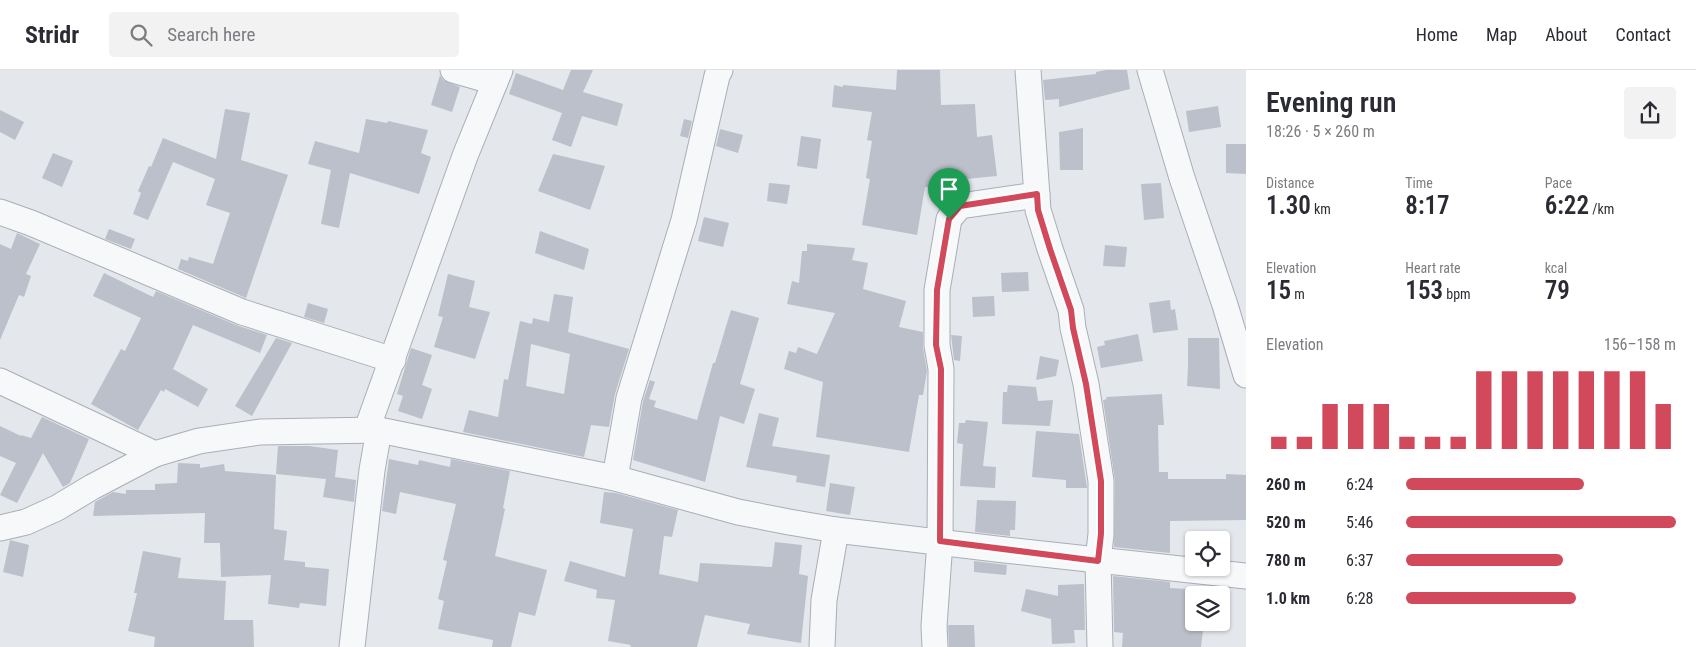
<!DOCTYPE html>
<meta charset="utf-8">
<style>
:root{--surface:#fff;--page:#f2f2f3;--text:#2b2b33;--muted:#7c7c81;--line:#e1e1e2;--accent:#d1495b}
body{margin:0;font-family:"Roboto Condensed",sans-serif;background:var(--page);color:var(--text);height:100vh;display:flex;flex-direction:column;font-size:19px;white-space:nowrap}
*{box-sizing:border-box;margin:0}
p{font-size:16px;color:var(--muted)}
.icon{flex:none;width:28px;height:28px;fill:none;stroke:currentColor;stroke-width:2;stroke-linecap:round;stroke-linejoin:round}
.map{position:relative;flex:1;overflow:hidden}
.details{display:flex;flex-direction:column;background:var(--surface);width:450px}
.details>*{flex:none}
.tools{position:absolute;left:1185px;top:461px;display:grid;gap:10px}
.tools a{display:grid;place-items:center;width:45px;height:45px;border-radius:5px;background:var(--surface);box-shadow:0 1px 4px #0004;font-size:25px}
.pin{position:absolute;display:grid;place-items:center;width:42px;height:42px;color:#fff;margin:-51px -21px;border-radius:50% 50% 50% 0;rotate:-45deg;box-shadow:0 0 5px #0007}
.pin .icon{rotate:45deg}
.round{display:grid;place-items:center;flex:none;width:52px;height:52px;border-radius:5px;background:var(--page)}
.summary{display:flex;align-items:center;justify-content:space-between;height:85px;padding:0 20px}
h1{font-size:28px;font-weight:600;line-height:38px}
.figures{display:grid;grid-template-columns:repeat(3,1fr);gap:8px;height:85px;padding:5px 20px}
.figures div{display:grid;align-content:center}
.figures b{font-size:25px;font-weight:600}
.figures small{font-size:14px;font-weight:400}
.figures p{font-size:14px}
.chart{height:140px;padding:10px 20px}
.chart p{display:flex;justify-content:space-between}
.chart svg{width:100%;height:90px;margin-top:5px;stroke:var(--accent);stroke-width:6}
ul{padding:0 20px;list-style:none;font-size:16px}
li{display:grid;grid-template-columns:80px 60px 1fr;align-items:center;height:38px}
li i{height:12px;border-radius:6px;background:var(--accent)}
header{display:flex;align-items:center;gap:30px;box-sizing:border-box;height:70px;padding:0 25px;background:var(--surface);border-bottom:1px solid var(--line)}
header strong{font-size:24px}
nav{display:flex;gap:28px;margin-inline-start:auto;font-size:18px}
.search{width:350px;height:45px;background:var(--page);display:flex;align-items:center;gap:12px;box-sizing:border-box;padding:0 18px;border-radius:5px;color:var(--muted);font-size:19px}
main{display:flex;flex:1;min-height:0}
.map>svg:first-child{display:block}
.building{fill:#bbc0ca;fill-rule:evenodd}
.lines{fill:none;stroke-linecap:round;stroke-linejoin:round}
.minor-casing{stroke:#a9aeb7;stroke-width:27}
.minor{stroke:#f7f8fa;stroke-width:25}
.route-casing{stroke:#fff;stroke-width:10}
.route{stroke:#d1495b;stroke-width:6}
</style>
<header>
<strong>Stridr</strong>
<div class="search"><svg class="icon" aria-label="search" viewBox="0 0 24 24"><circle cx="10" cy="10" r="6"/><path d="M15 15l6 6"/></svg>Search here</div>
<nav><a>Home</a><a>Map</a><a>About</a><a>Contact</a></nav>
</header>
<main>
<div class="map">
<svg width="1246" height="577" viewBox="0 0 1246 577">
<rect width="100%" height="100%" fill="#e4e7ec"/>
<!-- building -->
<g class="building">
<polygon points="571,0 593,0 583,22 623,34 617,56 582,46 571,77 552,70 562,43 509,24 516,3 563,20"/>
<polygon points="897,0 940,0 941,35 975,34 977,67 992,65 997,106 935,112 935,118 925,117 917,165 862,155 870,109 866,108 872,71 867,70 872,42 832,37 834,15 843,17 843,15 896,20"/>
<polygon points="1106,0 1127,0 1130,19 1059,37 1059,29 1045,30 1043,10 1096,4 1096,2"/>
<polygon points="440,5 443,10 460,17 452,42 431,35"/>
<polygon points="1218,36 1221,57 1189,62 1186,41"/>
<polygon points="225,39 250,43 241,90 288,105 246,228 178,199 181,189 188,191 189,187 213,194 230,143 206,135 215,109 173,92 148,150 133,144 141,123 138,121 149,96 151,97 163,68 216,89"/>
<polygon points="0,40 24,52 15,70 0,62"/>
<polygon points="366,49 387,53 388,51 428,60 421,83 431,87 419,124 350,103 339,158 321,154 331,100 308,94 315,71 359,83"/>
<polygon points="684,49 692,51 688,68 680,66"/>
<polygon points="1083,58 1083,100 1060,100 1059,62"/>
<polygon points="720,59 743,65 738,83 716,76"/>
<polygon points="801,66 821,69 817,99 797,96"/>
<polygon points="1226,74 1246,74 1246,104 1226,103"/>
<polygon points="53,83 73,91 62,117 42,108"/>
<polygon points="553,84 605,96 590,140 538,121"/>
<polygon points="769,113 790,115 787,134 767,131"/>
<polygon points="1161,113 1164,148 1144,150 1141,114"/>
<polygon points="704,147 729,153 723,177 698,171"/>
<polygon points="109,159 135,169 131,179 105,169"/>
<polygon points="540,161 589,179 584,200 535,183"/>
<polygon points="17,163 40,174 26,204 31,206 24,227 19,225 0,270 0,174 11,179"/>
<polygon points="807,174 855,178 852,190 868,193 863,219 906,231 899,257 923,262 923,277 927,301 923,325 919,325 909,382 816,367 823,312 784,299 789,281 796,283 798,277 817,284 835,243 787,234 792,211 799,213 802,181 807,181"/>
<polygon points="1105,175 1127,177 1125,197 1103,196"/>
<polygon points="1028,202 1029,221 1002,222 1001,203"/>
<polygon points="104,203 153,227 156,221 236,255 267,265 260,283 193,255 173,299 208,319 198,337 165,319 164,322 161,320 138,360 136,359 91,334 121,279 125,281 141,248 93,226"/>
<polygon points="448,204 475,211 469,237 490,242 475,289 434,277 443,247 438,246"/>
<path d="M 554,224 L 573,227 L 568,262 L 629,279 L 615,324 L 609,357 L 591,355 L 584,387 L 463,362 L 469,340 L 498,347 L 504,309 L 508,310 L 520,251 L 532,254 L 533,248 L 549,252 ZM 531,274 L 570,284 L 564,324 L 526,316 Z"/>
<polygon points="994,226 995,246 973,247 972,227"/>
<polygon points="1170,230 1171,240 1175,239 1178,260 1153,263 1149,233"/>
<polygon points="308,233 328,239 324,253 304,247"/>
<polygon points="731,240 759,248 740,314 755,319 744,354 720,346 705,412 633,390 643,331 650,310 655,312 649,329 656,331 654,337 697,350 713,293 715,293"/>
<polygon points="1138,264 1143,291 1101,298 1097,277 1105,275 1104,271"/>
<polygon points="951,265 962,266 960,291 954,290"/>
<polygon points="276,268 292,273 252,346 235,336"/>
<polygon points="1188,268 1219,268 1220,319 1187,316 1188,297"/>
<polygon points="411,278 432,285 422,315 432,319 422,349 398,341 403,326 397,324"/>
<polygon points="1040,286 1059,290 1056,306 1036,310"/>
<polygon points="1008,315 1036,317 1038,331 1053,330 1050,356 1002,354 1003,322 1007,322"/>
<polygon points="1162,324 1164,355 1158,355 1159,402 1168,402 1168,409 1226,409 1226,404 1246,405 1246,450 1170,451 1170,483 1114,477 1115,411 1103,330 1107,329 1106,327"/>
<polygon points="759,343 779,348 772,376 830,385 825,417 796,412 797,406 746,397"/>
<polygon points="42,347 89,369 70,413 63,417 43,383 17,433 0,425 16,393 0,386 0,356 21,366 21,365 31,368"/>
<polygon points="966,350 988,352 983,396 996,397 995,418 960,416 963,374 957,373 959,353 965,353"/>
<polygon points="1036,361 1079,364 1087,418 1066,418 1066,410 1032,407"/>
<polygon points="278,376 309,376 338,380 335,407 356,410 354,432 323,427 326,409 276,404"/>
<polygon points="389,389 418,395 419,390 450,397 451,389 510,401 503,438 505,439 495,486 547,500 535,546 519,542 511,577 492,577 493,570 438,559 444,531 438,529 447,491 443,490 456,434 400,422 396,444 382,441"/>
<polygon points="178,393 200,394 200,398 224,394 225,401 276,405 274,459 287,461 284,490 305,492 305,497 329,499 326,536 300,533 299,538 268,534 271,505 221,507 220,473 204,473 205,443 93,446 95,432 113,422 126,424 126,420 155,420 155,414 177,413"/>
<polygon points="830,413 855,417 850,445 826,441"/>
<polygon points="604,422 616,423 678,440 672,467 664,466 659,504 698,512 700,493 772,497 775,472 802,475 799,504 808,506 801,573 747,564 750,554 705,545 697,577 630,577 631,575 608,571 615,530 596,528 597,520 564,511 570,491 625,507 633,459 600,453"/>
<polygon points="977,430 1016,431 1015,460 1010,460 1010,466 975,462"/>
<polygon points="10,470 29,475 23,507 3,502"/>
<polygon points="143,481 181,488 178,508 226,511 224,550 253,550 254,577 154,577 155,567 128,561 137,523 134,523"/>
<polygon points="974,491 1007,495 1006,505 974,502"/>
<polygon points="1113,506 1170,512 1170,518 1207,520 1207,525 1194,525 1194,552 1204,552 1201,577 1122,577 1123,563 1114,562"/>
<polygon points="1084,514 1085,560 1074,560 1075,573 1052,574 1051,549 1021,541 1026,519 1058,526 1058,515"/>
<polygon points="948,555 974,555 975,577 949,577"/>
</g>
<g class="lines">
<!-- minor casing -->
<g class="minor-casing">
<g id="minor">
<polyline points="453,0 495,12"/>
<polyline points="1028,0 1038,140 1050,179 1071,240 1073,258 1086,314 1101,411 1101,464 1098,491 1100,577"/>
<polyline points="1150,0 1182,108 1225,235 1246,305"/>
<polyline points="0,142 31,153 242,242 393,290"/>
<polyline points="0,311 155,384"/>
<polyline points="367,359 465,86 500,0"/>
<polyline points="615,408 629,328 684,150 717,6 720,0"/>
<polyline points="0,458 26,452 57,438 92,417 155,384 199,371 260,362 379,360 615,408 738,442 789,452 836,460 1005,480 1246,506"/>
<polyline points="352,577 372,400 379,360"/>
<polyline points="822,577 824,530 836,460"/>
<polyline points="935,577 934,556 940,471 941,299 937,275 937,220 949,149 960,136 1037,125"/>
</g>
</g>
<!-- minor -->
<use href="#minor" class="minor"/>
</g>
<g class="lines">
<!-- route casing -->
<g class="route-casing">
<polygon id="route" points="1037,124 1038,140 1050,179 1071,240 1073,258 1086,314 1101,411 1101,464 1098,491 940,471 941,299 936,275 937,220 949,149 960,136"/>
</g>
<!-- route -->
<use href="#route" class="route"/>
</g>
</svg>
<div class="tools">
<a><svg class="icon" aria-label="locate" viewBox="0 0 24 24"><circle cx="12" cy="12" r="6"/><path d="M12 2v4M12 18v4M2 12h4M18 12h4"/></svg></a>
<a><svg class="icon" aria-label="layers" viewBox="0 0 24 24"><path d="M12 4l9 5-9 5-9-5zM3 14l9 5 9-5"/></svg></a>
</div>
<div class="pin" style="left:949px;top:149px;background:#1e9e55"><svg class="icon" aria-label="arrive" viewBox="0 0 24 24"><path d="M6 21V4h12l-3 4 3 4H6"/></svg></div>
</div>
<section class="details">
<div class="summary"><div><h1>Evening run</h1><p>18:26 · 5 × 260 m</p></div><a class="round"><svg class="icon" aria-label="share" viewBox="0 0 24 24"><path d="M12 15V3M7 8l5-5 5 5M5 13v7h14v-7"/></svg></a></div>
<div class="figures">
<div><p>Distance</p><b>1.30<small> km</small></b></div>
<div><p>Time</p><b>8:17</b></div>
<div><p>Pace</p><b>6:22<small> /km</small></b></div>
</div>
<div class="figures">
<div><p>Elevation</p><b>15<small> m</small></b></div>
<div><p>Heart rate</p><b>153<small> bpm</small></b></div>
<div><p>kcal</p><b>79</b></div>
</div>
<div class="chart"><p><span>Elevation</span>156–158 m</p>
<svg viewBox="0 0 160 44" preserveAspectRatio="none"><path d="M5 44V38M15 44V38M25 44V22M35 44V22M45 44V22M55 44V38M65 44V38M75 44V38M85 44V6M95 44V6M105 44V6M115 44V6M125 44V6M135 44V6M145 44V6M155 44V22"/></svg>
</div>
<ul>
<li><b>260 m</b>6:24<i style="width:66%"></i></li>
<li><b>520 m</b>5:46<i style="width:100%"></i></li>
<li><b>780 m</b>6:37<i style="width:58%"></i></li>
<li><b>1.0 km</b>6:28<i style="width:63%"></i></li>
</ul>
</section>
</main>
